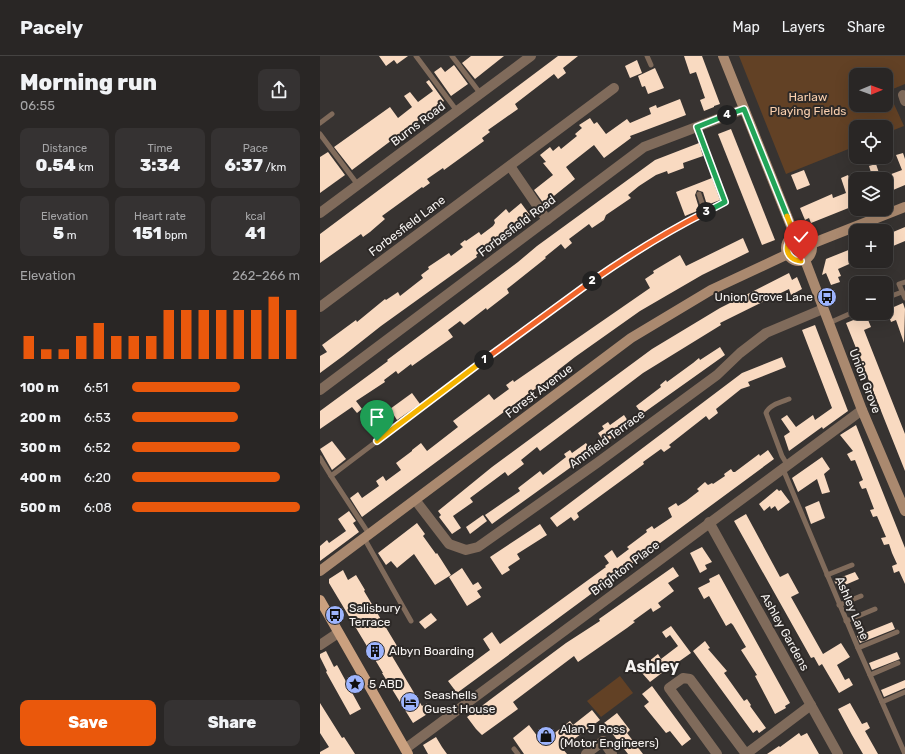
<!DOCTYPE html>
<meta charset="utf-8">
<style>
:root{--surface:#292625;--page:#353232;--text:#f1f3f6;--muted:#a5a5a7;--line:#454342;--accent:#ea580c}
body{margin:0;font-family:Rubik,sans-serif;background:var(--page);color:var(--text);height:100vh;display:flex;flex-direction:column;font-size:15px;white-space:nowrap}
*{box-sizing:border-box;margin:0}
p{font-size:13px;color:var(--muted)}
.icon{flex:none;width:22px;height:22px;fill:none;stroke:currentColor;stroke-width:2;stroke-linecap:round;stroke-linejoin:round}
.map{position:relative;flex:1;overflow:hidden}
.sheet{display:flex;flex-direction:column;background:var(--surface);width:320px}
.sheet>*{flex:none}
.needle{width:26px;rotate:89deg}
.fabs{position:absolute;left:529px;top:12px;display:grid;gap:8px}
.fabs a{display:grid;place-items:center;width:44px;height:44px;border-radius:8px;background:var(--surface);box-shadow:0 4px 16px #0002,0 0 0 1px var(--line);font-size:20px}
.pin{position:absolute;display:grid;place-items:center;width:34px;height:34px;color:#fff;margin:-41px -17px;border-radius:50% 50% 50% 0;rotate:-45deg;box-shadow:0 0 4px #0007}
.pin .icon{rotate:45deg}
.km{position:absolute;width:20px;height:20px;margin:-10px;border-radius:50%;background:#222;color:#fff;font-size:11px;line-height:20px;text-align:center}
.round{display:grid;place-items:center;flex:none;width:42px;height:42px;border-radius:8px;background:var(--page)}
.head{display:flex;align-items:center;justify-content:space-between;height:68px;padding:0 20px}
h1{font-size:22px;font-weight:800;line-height:30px}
.stats{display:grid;grid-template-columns:repeat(3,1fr);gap:6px;height:68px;padding:4px 20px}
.stats div{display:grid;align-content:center;border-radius:8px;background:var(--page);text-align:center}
.stats b{font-size:17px;font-weight:800}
.stats small{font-size:11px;font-weight:400}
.stats p{font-size:11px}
.chart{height:112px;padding:8px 20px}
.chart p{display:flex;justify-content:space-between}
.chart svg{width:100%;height:72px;margin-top:4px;stroke:var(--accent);stroke-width:6}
.button{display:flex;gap:8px;margin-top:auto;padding:8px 20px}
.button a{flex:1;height:46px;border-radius:8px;background:var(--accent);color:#fff;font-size:16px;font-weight:800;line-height:46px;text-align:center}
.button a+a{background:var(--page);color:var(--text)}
ul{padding:0 20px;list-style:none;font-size:13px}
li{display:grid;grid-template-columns:64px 48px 1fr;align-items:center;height:30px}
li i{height:10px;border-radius:5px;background:var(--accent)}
header{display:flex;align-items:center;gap:24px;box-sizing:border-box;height:56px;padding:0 20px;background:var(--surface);border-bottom:1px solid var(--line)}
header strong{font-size:19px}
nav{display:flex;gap:22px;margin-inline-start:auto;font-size:14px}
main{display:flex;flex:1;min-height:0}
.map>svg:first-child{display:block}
.green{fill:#624125;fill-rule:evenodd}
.building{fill:#f9dac1}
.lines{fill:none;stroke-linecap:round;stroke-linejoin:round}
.lane{stroke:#806b5b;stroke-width:5}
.street{stroke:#806b5b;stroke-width:10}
.secondary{stroke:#aa896f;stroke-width:10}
.primary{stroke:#caa07f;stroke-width:10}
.split-1-casing{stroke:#fff;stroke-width:8}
.split-2-casing{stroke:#fff;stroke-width:8}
.split-3-casing{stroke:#fff;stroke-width:8}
.split-4-casing{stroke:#fff;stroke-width:8}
.split-5-casing{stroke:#fff;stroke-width:8}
.split-6-casing{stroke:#fff;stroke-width:8}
.split-1{stroke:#f5b400;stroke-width:5}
.split-2{stroke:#f0652b;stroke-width:5}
.split-3{stroke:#f0652b;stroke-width:5}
.split-4{stroke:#22a559;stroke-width:5}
.split-5{stroke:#22a559;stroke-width:5}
.split-6{stroke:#f5b400;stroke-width:5}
.labels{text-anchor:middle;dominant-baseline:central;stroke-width:4;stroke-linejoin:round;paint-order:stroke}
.park-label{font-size:12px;fill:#fbd0ae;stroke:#2d2927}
.street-label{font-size:12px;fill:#f6f3f1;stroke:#2d2927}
.poi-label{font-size:12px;fill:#f6f3f1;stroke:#2d2927;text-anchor:start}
.district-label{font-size:16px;font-weight:bold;fill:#f6f3f1;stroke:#2d2927}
</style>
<header>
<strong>Pacely</strong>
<nav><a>Map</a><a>Layers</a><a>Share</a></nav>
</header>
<main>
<section class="sheet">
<div class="head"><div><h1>Morning run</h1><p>06:55</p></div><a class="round"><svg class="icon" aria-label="share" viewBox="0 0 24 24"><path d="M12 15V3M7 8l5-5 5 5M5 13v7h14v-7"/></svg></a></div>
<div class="stats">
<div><p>Distance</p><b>0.54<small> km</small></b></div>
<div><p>Time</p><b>3:34</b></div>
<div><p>Pace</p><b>6:37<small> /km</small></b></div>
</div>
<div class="stats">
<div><p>Elevation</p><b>5<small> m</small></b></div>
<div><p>Heart rate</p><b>151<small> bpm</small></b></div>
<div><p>kcal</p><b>41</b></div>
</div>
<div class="chart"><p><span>Elevation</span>262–266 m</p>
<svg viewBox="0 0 160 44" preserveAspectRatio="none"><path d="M5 44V30M15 44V38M25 44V38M35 44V30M45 44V22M55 44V30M65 44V30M75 44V30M85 44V14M95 44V14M105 44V14M115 44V14M125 44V14M135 44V14M145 44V6M155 44V14"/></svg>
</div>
<ul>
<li><b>100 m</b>6:51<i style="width:64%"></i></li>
<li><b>200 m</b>6:53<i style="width:63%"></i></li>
<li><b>300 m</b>6:52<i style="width:64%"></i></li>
<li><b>400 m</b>6:20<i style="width:88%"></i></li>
<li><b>500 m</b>6:08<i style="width:100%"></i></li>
</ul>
<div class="button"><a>Save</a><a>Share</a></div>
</section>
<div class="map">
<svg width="585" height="698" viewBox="0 0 585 698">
<rect width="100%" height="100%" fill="#373331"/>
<!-- green -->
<g class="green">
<path d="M 419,0 L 585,0 L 585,28 L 568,35 L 584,70 L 566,77 L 566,71 L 536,71 L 536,90 L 466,118 ZM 536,19 L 566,19 L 566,49 L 536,49 Z"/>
<polygon points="300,620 313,637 281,661 267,645"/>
</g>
<!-- building -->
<g class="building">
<polygon points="59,0 88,0 77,8 74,4 66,10"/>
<polygon points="151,0 184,0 155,23 142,7"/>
<polygon points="238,0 258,0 243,12 246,17 238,23 234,18 195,48 198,53 168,74 170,76 162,82 164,85 124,114 123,112 107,123 110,127 103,132 102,131 62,160 65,163 50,176 43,181 41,178 0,207 0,178"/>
<polygon points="364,0 382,0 400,48 394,50 394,51 384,55 380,44 385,42 376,16 370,18"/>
<polygon points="317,4 322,17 310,22 305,10"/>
<polygon points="134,9 148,28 131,40 114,16 121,11 125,16"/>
<polygon points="335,12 344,32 328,38 325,30 322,31 318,20"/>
<polygon points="109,24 124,45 32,114 14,91 70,51 78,62 92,51 84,40 90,36 98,46 113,35 106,26"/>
<polygon points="360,43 366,59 310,80 311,82 284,102 274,89 246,111 255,123 224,148 214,134 233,119 223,107 226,106 220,99 230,91 233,95 239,90 241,93 257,80 255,78 262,72 259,69 270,62 274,68 277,66 286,78 307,63 310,67 331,58 329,52 336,49 337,52"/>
<polygon points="411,73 455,184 442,189 398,78"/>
<polygon points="379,87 383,100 363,107 364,112 348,118 347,115 336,119 319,130 308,139 311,142 286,159 284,164 272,172 269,168 249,183 252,187 245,193 241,188 225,201 226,202 187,233 189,237 167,254 166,252 144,269 140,265 128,274 133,281 92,310 91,308 78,318 76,315 64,324 65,326 36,345 42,353 37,357 32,351 0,373 0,355 68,305 67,304 198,206 217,190 335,104"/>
<polygon points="8,96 25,119 0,137 0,101"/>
<polygon points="583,97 585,103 585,129 566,137 566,120 582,114 576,99"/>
<polygon points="556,108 561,123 553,123 549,110"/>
<polygon points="484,114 490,129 477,134 471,119"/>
<polygon points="528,119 533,134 536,133 536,149 491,167 489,162 485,164 480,152 512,138 513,142 526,137 521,122"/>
<polygon points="392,122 400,144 387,149 383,136 377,134 375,139 379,152 376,153 377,155 365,160 356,136"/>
<polygon points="201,147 210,159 169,189 156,199 157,201 61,270 23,300 0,317 0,300 7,296 2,289 36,264 37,266 65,243 66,244 78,236 80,240 103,222 101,219 109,213 108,211 129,197 131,200 143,191 140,188 145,184 146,185 159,176 161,179 173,170 175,167 174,164 186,153 189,157"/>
<polygon points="585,171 585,185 566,193 566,179"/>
<polygon points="423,182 429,196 382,219 320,255 255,301 237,315 238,316 42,461 30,442 38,436 42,442 59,430 56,425 63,420 66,425 81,414 76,407 92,395 92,394 101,387 107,395 138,371 133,365 169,338 174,344 189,333 186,329 193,324 194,326 330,232 325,223 334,217 333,215 360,199 366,210"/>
<polygon points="536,191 536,205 518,213 521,220 518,221 520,226 511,229 506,217 502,219 506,203"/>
<polygon points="469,217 472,224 477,221 482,233 471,239 469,233 400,267 401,269 323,317 220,395 217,391 201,404 204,408 188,420 185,416 150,442 153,446 133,460 141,472 132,478 119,461 121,459 118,455 172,411 332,293 400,252"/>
<polygon points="583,247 585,253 584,287 576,264 571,266 567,254"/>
<polygon points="546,259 551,271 544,274 585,378 585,415 526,267"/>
<polygon points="495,269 528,355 503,373 502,371 469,395 464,380 470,376 461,363 467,359 476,371 493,359 495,364 512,352 482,274"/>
<polygon points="400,291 405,299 322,358 316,350 341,331 340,329 346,324 347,326 373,307 379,302 380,304"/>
<polygon points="462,301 466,311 428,326 430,330 421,333 396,353 398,357 389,364 386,360 349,389 351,391 344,396 341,393 323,406 324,408 257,457 259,461 254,465 251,461 237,471 230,462 422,317"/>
<polygon points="92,337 100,348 77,364 70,353"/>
<polygon points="304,359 310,368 285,387 278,377 284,373 282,370 288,366 290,369"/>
<polygon points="536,369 585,492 585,528 579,515 574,517 572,510 577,508 572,497 569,488 564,489 561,482 566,481 557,460 553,461 550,454 554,453 546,432 542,433 540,429 539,426 543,424 535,404 531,405 527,398 533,395 520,379"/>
<polygon points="12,385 26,403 12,414 0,393"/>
<polygon points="266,387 272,396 172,468 165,459 200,435 198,432 220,415 223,419 246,401 244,398 250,394 252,397"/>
<polygon points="448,394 454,403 137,637 128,625 170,594 163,583 172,576 180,588 286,511 285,510 289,507 284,500 292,494 297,502 309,493 307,491 327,476 326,474 332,470 334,473 352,461 348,452 356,447 358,450 366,445 379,435 377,433 385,426 388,429 392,427 393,428 405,420 404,418 411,413 413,416 415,416 439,398 440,400"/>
<polygon points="502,401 510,413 504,418 510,436 502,438 497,423 478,436 472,422"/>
<polygon points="457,433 459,435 461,434 470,446 458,455 455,450 451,453 450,450 444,455 439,448"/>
<polygon points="499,445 505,462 491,468 485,451"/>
<polygon points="29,455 36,465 33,467 39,476 0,505 0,490 7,484 9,487 26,475 18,463"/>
<polygon points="426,458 460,521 468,517 479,537 471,541 503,598 521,587 530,601 517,609 525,624 529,622 533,629 519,637 502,608 499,610 494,601 491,602 414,465"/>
<polygon points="163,459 167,465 150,478 146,471"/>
<polygon points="97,467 105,478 103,480 116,498 117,497 131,519 115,529 94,498 77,512 71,505 66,509 58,497"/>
<polygon points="220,468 227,479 197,498 200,503 188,511 190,514 182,519 170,501"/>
<polygon points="382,491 392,506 385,509 387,513 380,517 370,497"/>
<polygon points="353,511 359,520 348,527 354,535 338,547 341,551 333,556 331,552 313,565 315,566 307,572 258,606 254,600 193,646 198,653 162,679 156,673 147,661 246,587 280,565 279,563"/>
<polygon points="142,512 153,529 158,526 162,532 157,535 161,541 147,550 129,521"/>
<polygon points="23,514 28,524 36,519 45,534 44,535 77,590 69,595 102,650 107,647 112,655 93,667 62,617 63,617 9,527 9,523"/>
<polygon points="535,516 539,523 518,532 514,524"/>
<polygon points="399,518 470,647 465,650 466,652 455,658 435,620 437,619 421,594 426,591 413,569 411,567 406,570 389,540 384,543 378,532 390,526 389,523"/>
<polygon points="111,557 117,564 105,573 99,566"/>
<polygon points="572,566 575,573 540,587 537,580"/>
<polygon points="351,570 371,597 354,609 351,610 330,626 322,617 331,610 328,606 338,598 341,603 358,590 350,579 346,582 342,576"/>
<polygon points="385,585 390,592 388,593 407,615 404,617 424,645 427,643 431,649 430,650 446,672 439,677 437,674 433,677 373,595"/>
<polygon points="6,595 14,611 17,609 41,653 30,659 6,616 7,615 0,601 0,598"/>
<polygon points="577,596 580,603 552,614 549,607"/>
<polygon points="585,624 585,632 564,641 561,634"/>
<polygon points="332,630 371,683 362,690 350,675 346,677 324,650 329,646 322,638"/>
<polygon points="0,647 22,682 24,681 35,698 0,698 0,696 9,691 0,677"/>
<polygon points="530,647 542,668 547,666 550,672 545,675 558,698 543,698 532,679 518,653"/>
<polygon points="272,654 280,664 242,692 247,698 204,698 193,682 209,669 218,681 228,674 232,679 250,665 253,669"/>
<polygon points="297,657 310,674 307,677 323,698 308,698 284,667"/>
<polygon points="479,677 481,680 487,677 499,698 447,698 459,690 460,691"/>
<polygon points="116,681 122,691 127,698 108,698 103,689"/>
</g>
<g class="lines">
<!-- lane -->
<g class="lane">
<polyline points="96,0 137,55"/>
<polyline points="132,0 160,37"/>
<polyline points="327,0 331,9"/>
<polyline points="0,67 12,58"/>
<polyline points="0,78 38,129"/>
<polyline points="379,138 385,156"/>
<polyline points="585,226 579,228 585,242"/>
<polyline points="566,242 582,236"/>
<polyline points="509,267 536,255"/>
<polyline points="0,402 11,420"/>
<path d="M 468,410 L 462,400 L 446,357 C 449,349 461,346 469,343"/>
<polyline points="463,413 538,592 585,698"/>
<polyline points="49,478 11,420 221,261 301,205 354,172 405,146 377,71"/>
<polyline points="44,482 91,565"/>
<polyline points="507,519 532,509"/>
<polyline points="519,549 541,540"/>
<polyline points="526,565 555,553"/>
<polyline points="538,592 577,576"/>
<polyline points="550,619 578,607"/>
<polyline points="562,646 585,636"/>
<polyline points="194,693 198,698"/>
</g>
<!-- street -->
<g class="street">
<polyline points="583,39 585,45"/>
<polyline points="190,110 227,164"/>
<polyline points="0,157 211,0"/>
<polyline points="0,251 294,32"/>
<polyline points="0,334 324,91 424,53"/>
<polyline points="96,445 129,488 146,494 158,491 277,407 397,319 420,297 446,277 503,253"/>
<polyline points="389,466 518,698"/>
<polyline points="0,589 18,577"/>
<polyline points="85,693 542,354"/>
<polyline points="266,698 283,685 292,698"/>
<polyline points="397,698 349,632 363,622 370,623 426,698"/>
<polyline points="426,698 491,649"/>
</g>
<!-- secondary -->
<g class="secondary">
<polyline points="403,0 475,180"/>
<circle cx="479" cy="192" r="13"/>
<polyline points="491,188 585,151"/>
<polyline points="485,204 542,354 585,455"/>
<polyline points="0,515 311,282 391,234 468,198"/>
</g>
<!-- primary -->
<polyline class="primary" points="0,544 88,698"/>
</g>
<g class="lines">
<!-- split-1 casing -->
<g class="split-1-casing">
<polyline id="split-1" points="57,385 164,304"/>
</g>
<!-- split-2 casing -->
<g class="split-2-casing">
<polyline id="split-2" points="164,304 272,225"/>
</g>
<!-- split-3 casing -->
<g class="split-3-casing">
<path id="split-3" d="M 272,225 C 308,200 346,176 386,156"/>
</g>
<!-- split-4 casing -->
<g class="split-4-casing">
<polyline id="split-4" points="386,156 405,146 377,71 407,59"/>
</g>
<!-- split-5 casing -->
<g class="split-5-casing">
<polyline id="split-5" points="407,59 424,53 467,160"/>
</g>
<!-- split-6 casing -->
<g class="split-6-casing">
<path id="split-6" d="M 467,160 L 475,180 C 462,188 466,204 481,205"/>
</g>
<!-- split-1 -->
<use href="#split-1" class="split-1"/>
<!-- split-2 -->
<use href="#split-2" class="split-2"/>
<!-- split-3 -->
<use href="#split-3" class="split-3"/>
<!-- split-4 -->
<use href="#split-4" class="split-4"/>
<!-- split-5 -->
<use href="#split-5" class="split-5"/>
<!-- split-6 -->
<use href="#split-6" class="split-6"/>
</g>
<!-- icons -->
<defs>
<g id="bus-disc" transform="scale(1)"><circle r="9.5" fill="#9db4fd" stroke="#2d2927"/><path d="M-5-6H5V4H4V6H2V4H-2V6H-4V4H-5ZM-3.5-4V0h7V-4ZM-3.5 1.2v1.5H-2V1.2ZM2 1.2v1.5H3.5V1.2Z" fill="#111"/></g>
<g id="building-disc" transform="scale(1)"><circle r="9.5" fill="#9db4fd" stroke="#2d2927"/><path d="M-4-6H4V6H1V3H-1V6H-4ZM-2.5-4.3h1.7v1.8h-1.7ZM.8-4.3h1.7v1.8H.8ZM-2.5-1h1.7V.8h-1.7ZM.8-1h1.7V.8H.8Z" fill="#111"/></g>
<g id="sight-disc" transform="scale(1)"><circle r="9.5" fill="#9db4fd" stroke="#2d2927"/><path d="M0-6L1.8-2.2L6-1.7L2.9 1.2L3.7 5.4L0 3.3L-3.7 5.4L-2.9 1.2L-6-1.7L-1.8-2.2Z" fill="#111"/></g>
<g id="hotel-disc" transform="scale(1)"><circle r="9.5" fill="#9db4fd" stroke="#2d2927"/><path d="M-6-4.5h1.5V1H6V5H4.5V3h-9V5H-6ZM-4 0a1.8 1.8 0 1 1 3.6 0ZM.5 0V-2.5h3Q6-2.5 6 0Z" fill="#111"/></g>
<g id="shop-disc" transform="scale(1)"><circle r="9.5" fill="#9db4fd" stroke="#2d2927"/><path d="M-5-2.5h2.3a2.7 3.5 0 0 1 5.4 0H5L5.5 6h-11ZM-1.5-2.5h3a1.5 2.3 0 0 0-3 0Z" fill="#111"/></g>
</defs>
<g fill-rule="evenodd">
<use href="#bus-disc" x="507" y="241"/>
<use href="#bus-disc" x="15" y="559"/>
<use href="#building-disc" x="55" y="595"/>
<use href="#sight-disc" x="35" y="628"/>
<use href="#hotel-disc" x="90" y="646"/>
<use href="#shop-disc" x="226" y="680"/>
</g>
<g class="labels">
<!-- park labels -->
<g class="park-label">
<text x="488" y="41">Harlaw<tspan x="488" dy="14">Playing Fields</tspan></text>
</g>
<!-- street labels -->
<g class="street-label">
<text transform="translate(98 68) rotate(-37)">Burns Road</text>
<text transform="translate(87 170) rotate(-37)">Forbesfield Lane</text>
<text transform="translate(197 170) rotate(-37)">Forbesfield Road</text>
<text transform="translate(545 325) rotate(69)">Union Grove</text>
<text transform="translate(219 335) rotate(-37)">Forest Avenue</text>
<text transform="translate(287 383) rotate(-36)">Annfield Terrace</text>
<text transform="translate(305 512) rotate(-37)">Brighton Place</text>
<text transform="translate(532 552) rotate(67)">Ashley Lane</text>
<text transform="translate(465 576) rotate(61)">Ashley Gardens</text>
</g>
<!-- poi labels -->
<g class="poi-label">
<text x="493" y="241" text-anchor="end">Union Grove Lane</text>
<text x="29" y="552">Salisbury<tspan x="29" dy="14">Terrace</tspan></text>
<text x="69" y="595">Albyn Boarding</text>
<text x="49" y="628">5 ABD</text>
<text x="104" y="639">Seashells<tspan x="104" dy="14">Guest House</tspan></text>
<text x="240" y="673">Alan J Ross<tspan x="240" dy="14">(Motor Engineers)</tspan></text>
</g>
<!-- district labels -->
<g class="district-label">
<text x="332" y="610">Ashley</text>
</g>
</g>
</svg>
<div class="fabs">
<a><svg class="needle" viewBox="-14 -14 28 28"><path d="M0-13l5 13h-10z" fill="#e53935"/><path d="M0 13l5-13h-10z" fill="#a5a5a7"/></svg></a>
<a><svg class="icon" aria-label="locate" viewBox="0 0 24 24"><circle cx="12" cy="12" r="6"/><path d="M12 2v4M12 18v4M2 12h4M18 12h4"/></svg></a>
<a><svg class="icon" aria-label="layers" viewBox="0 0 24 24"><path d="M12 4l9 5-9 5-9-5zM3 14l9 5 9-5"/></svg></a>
<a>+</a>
<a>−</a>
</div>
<div class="pin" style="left:57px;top:385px;background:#1e9e55"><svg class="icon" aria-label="arrive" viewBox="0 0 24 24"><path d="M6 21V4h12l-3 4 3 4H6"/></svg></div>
<div class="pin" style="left:481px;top:205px;background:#d93025"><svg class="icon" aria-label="check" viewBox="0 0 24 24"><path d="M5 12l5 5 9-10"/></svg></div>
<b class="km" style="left:164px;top:304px">1</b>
<b class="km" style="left:272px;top:225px">2</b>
<b class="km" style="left:386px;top:156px">3</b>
<b class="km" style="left:407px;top:59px">4</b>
</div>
</main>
